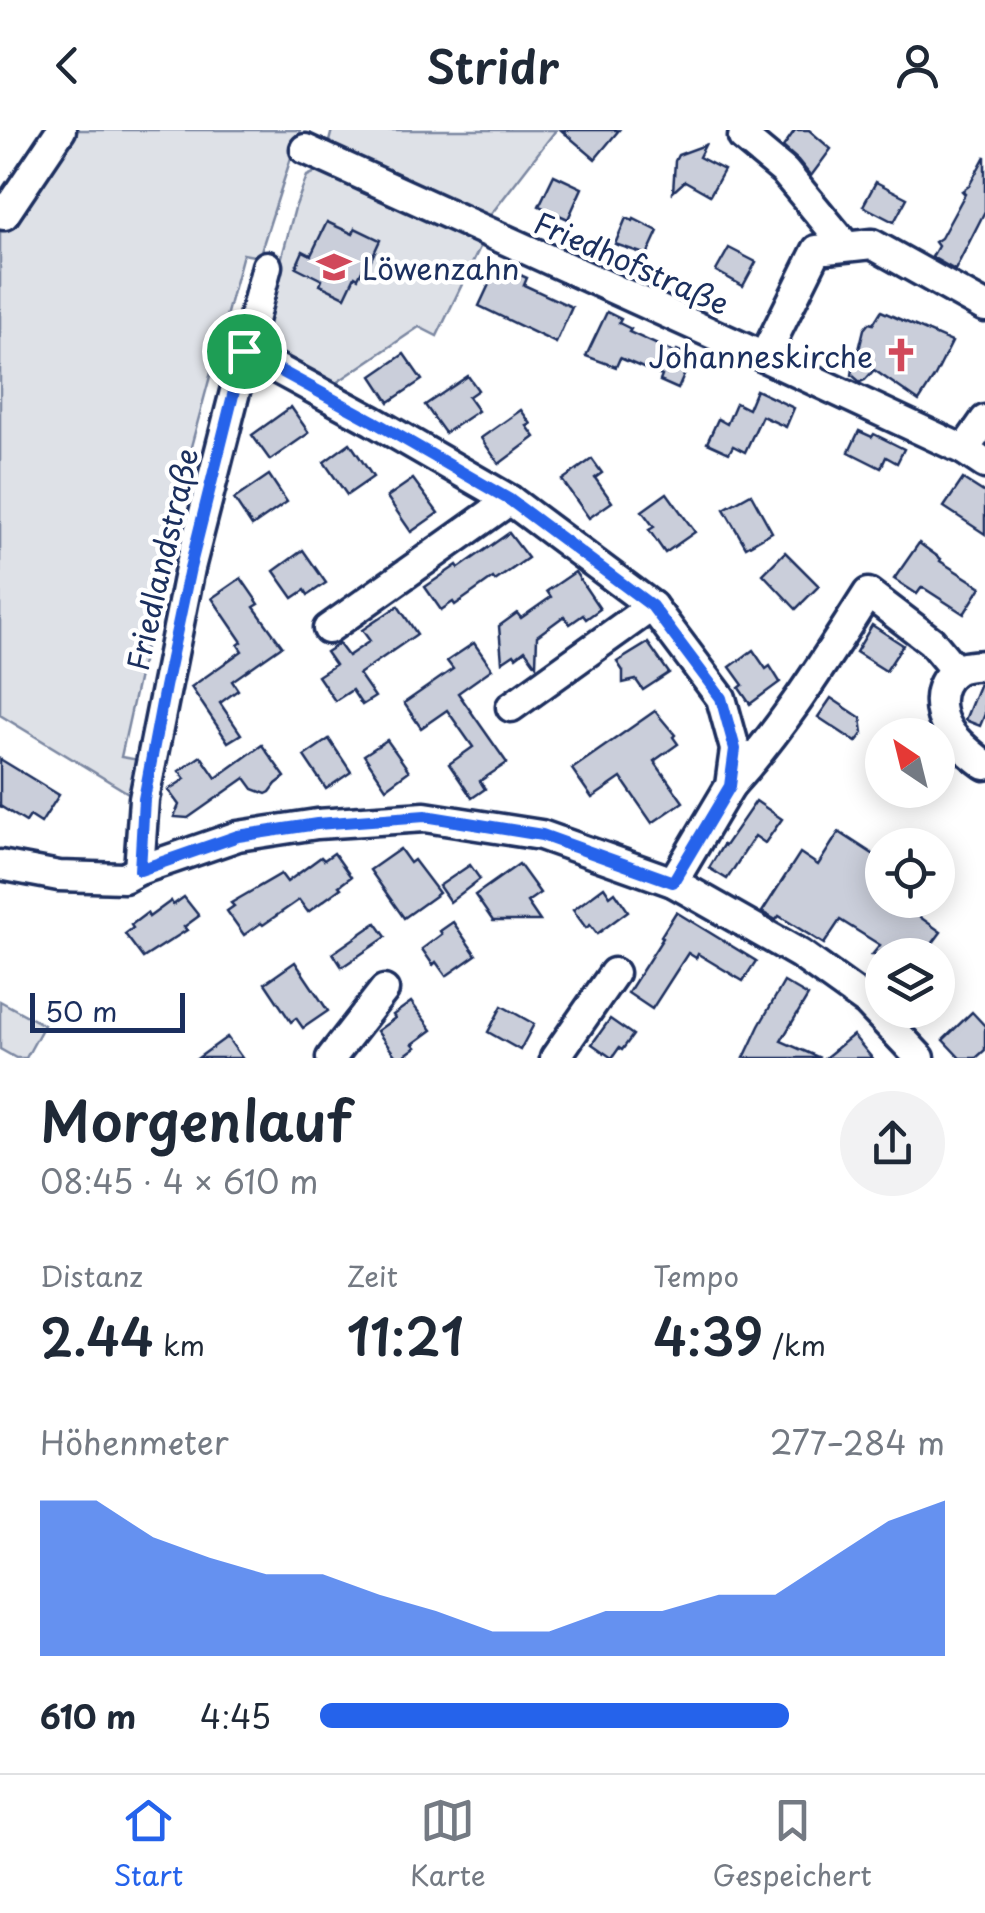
<!DOCTYPE html>
<html lang="de">
<meta charset="utf-8">
<style>
:root{--surface:#fff;--page:#f2f2f3;--text:#1f2937;--muted:#747a83;--line:#e0e1e3;--accent:#2563eb}
body{margin:0;font-family:"Playpen Sans",sans-serif;background:var(--page);color:var(--text);height:100vh;display:flex;flex-direction:column;font-size:38px;white-space:nowrap}
*{box-sizing:border-box;margin:0}
p{font-size:32px;color:var(--muted)}
.icon{flex:none;width:55px;height:55px;fill:none;stroke:currentColor;stroke-width:2;stroke-linecap:round;stroke-linejoin:round}
.map{position:relative;height:928px;overflow:hidden}
.sheet{display:flex;flex-direction:column;background:var(--surface);flex:1}
.sheet>*{flex:none}
.needle{width:65px;rotate:325deg}
.tools{position:absolute;left:865px;top:588px;display:grid;gap:20px}
.tools a{display:grid;place-items:center;width:90px;height:90px;border-radius:50%;background:var(--surface);box-shadow:0 5px 25px #0003;font-size:50px}
.scale{position:absolute;left:30px;bottom:25px;width:155px;box-sizing:border-box;padding-left:10px;border:5px solid #1b2f5e;border-top:0;font-size:28px;line-height:35px;white-space:nowrap;color:#1b2f5e;-webkit-text-stroke:8px #fff;paint-order:stroke}
.pin{position:absolute;display:grid;place-items:center;width:85px;height:85px;color:#fff;margin:-42px;border:5px solid #fff;border-radius:50%;box-shadow:0 2px 10px #0007}
.round{display:grid;place-items:center;flex:none;width:105px;height:105px;border-radius:52px;background:var(--page)}
.head{display:flex;align-items:center;justify-content:space-between;height:170px;padding:0 40px}
h1{font-size:55px;font-weight:600;line-height:75px}
.metrics{display:grid;grid-template-columns:repeat(3,1fr);gap:15px;height:170px;padding:10px 40px}
.metrics div{display:grid;align-content:center}
.metrics b{font-size:50px;font-weight:600}
.metrics small{font-size:28px;font-weight:400}
.metrics p{font-size:28px}
.chart{height:280px;padding:20px 40px}
.chart p{display:flex;justify-content:space-between}
.chart svg{width:100%;height:180px;margin-top:10px;fill:var(--accent);opacity:.7}
ul{padding:0 40px;list-style:none;font-size:32px}
li{display:grid;grid-template-columns:160px 120px 1fr;align-items:center;height:75px}
li i{height:25px;border-radius:12px;background:var(--accent)}
header{display:flex;justify-content:space-between;align-items:center;height:130px;padding:0 40px;background:var(--surface);font-size:45px;font-weight:600}
.tabs{display:flex;justify-content:space-around;align-items:center;height:140px;border-top:2px solid var(--line);background:var(--surface);font-size:28px;color:var(--muted)}
.tabs a{display:grid;justify-items:center;gap:5px}
.tabs .active{color:var(--accent)}
.map>svg:first-child{display:block}
.green{fill:#dee1e7;stroke:#7c88a2;stroke-width:2.5}
.building{fill:#caceda;stroke:#1b2f5e;stroke-width:2.5}
.lines{fill:none;stroke-linecap:round;stroke-linejoin:round}
.minor-casing{stroke:#1b2f5e;stroke-width:35}
.minor{stroke:#fff;stroke-width:28}
.route-casing{stroke:#fff;stroke-width:20}
.route{stroke:#2563eb;stroke-width:12}
.labels{text-anchor:middle;dominant-baseline:central;stroke-width:9;stroke-linejoin:round;paint-order:stroke}
.street-label{font-size:30px;fill:#1b2f5e;stroke:#fff}
.poi-label{font-size:30px;fill:#1b2f5e;stroke:#fff;text-anchor:start}
</style>
<header><svg class="icon" aria-label="back" viewBox="0 0 24 24"><path d="M15 5l-7 7 7 7"/></svg>Stridr<svg class="icon" aria-label="person" viewBox="0 0 24 24"><circle cx="12" cy="8" r="4"/><path d="M4 21q1-7 8-7t8 7"/></svg></header>
<div class="map">
<svg width="985" height="928" viewBox="0 0 985 928">
<rect width="100%" height="100%" fill="#fff"/>
<filter id="ink" filterUnits="userSpaceOnUse"><feTurbulence type="fractalNoise" baseFrequency=".01" numOctaves="2"/><feDisplacementMap in="SourceGraphic" scale="20" xChannelSelector="R" yChannelSelector="G"/><feConvolveMatrix kernelMatrix="1 2 1 2 8 2 1 2 1" color-interpolation-filters="sRGB"/></filter>
<g filter="url(#ink)">
<!-- green -->
<g class="green">
<polygon points="72,0 300,0 259,127 243,124 182,350 121,627 139,630 130,664 0,585 0,102"/>
<polygon points="332,0 556,0 482,96 325,27"/>
<path d="M 318,41 L 336,43 L 483,111 L 437,206 L 419,197 L 330,257 C 307,244 272,231 261,205 L 295,78 L 307,46 Z"/>
<polygon points="0,871 44,895 26,928 16,928 0,919"/>
</g>
<!-- building -->
<g class="building">
<polygon points="561,0 619,0 595,29"/>
<polygon points="795,0 809,0 831,19 811,46 798,30 783,17"/>
<polygon points="705,15 699,27 724,40 710,65 685,51 673,62 675,31 678,25"/>
<polygon points="985,26 985,81 955,140 932,127 938,116 935,112 941,108 965,64 962,61 969,56"/>
<polygon points="554,45 582,58 568,89 539,76"/>
<polygon points="876,52 907,68 894,92 863,76"/>
<polygon points="626,88 633,91 634,89 658,101 647,125 615,114"/>
<polygon points="327,92 353,104 355,98 380,110 370,132 367,130 358,148 355,146 345,167 320,155 322,150 296,137 303,121 311,125"/>
<polygon points="729,118 756,132 743,156 716,141"/>
<polygon points="498,135 527,148 524,155 572,177 556,213 479,176"/>
<polygon points="881,181 952,212 935,246 919,271 874,240 865,250 860,252 852,245 853,239 859,231 857,228 864,199 869,193 873,194"/>
<polygon points="607,182 621,189 619,193 631,199 629,202 675,223 677,220 692,227 678,259 660,251 662,246 620,228 616,237 586,226"/>
<polygon points="404,224 422,250 389,272 372,246"/>
<polygon points="468,246 478,260 468,267 478,281 445,303 425,275"/>
<polygon points="756,260 794,278 786,297 762,286 745,322 733,316 729,323 707,313 718,289 727,294 736,273 748,279"/>
<polygon points="291,277 309,303 270,330 252,305"/>
<polygon points="521,280 531,294 527,296 535,307 499,334 481,308"/>
<polygon points="859,301 872,307 874,304 904,319 897,333 886,327 881,338 849,322"/>
<polygon points="350,313 373,347 347,365 324,332"/>
<polygon points="592,329 602,343 595,348 612,372 589,388 562,350"/>
<polygon points="269,345 287,372 252,396 234,369"/>
<polygon points="413,349 438,383 411,402 387,367"/>
<polygon points="963,349 985,363 985,404 944,377"/>
<polygon points="667,363 695,402 665,423 649,400 654,397 642,381"/>
<polygon points="751,364 772,402 746,417 724,379"/>
<polygon points="509,403 528,428 495,451 493,448 455,475 453,472 441,480 425,457 457,435 459,438"/>
<polygon points="919,413 941,429 940,431 981,457 964,484 922,457 917,464 894,449"/>
<polygon points="303,420 326,453 308,465 305,460 293,468 274,441"/>
<polygon points="785,422 819,456 796,479 763,444"/>
<polygon points="575,442 600,479 586,489 583,485 570,494 564,486 537,506 536,535 525,520 516,527 514,524 502,532 499,496 517,483 521,488 551,467 547,461"/>
<polygon points="241,448 259,474 254,477 282,516 232,551 238,560 220,573 241,604 228,612 191,557 242,521 238,515 242,512 212,468"/>
<polygon points="398,476 417,504 359,544 375,567 362,575 352,560 335,571 318,546 335,535 326,522 339,514 348,526 370,511 362,500"/>
<polygon points="872,495 903,515 886,541 856,522"/>
<polygon points="474,513 492,539 458,563 507,633 480,651 485,659 472,668 449,634 473,617 447,580 421,598 404,573 453,539 447,531"/>
<polygon points="648,513 669,543 643,560 636,550 623,553 623,541 617,532"/>
<polygon points="753,520 766,539 770,536 780,552 750,574 739,558 743,555 730,537"/>
<polygon points="980,553 985,553 985,584 980,596 965,590"/>
<polygon points="831,568 861,588 863,603 856,612 818,587"/>
<polygon points="655,581 675,605 673,607 678,614 654,631 683,672 652,693 621,648 592,668 572,639"/>
<polygon points="329,609 351,642 326,659 304,626"/>
<polygon points="387,610 409,641 386,658 364,625"/>
<polygon points="262,615 285,647 276,654 270,662 266,664 253,659 245,648 188,688 174,687 179,675 168,660 185,649 179,641 201,626 216,648"/>
<polygon points="0,629 59,665 41,693 30,686 26,692 0,676"/>
<polygon points="756,671 782,689 765,713 755,706 727,749 709,738 723,715 725,716"/>
<polygon points="839,702 882,730 882,770 896,770 941,802 924,825 872,825 880,815 840,790 824,814 779,786 776,790 762,782 800,723 818,735"/>
<polygon points="400,719 410,733 414,730 439,763 404,788 370,740"/>
<polygon points="334,723 351,747 339,756 341,758 308,782 299,770 263,795 261,793 244,805 227,781 234,776 231,773 281,744 287,752 321,727 324,730"/>
<polygon points="519,734 540,763 527,772 540,791 493,791 475,765"/>
<polygon points="470,735 480,749 450,772 439,756"/>
<polygon points="604,757 610,766 615,762 628,781 597,804 590,795 586,798 573,780"/>
<polygon points="184,767 199,786 184,797 187,800 143,828 125,804 133,798 131,795 147,783 149,787 171,771 173,775"/>
<polygon points="676,782 756,831 743,851 698,824 696,828 688,823 652,879 628,863 663,808 661,806"/>
<polygon points="453,792 476,825 446,846 436,832 433,835 422,819 442,804 440,801"/>
<polygon points="376,793 386,807 342,837 333,823"/>
<polygon points="295,832 328,881 303,898 296,888 291,892 265,853"/>
<polygon points="784,852 808,866 781,911 820,928 744,928 759,896"/>
<polygon points="411,872 432,900 413,914 416,917 401,928 397,928 377,901 395,888 393,885"/>
<polygon points="502,876 534,894 520,920 488,902"/>
<polygon points="972,882 985,896 985,920 976,928 960,928 943,910"/>
<polygon points="610,889 633,905 622,920 619,918 612,928 592,914"/>
<polygon points="853,905 872,928 825,928"/>
<polygon points="227,907 242,928 198,928"/>
</g>
<g class="lines">
<!-- minor casing -->
<g class="minor-casing">
<g id="minor">
<polyline points="743,7 784,41 846,116"/>
<polyline points="305,19 764,227 964,320 985,334"/>
<polyline points="4,85 61,0"/>
<polyline points="244,221 373,291 510,370 652,476 721,568 735,619 730,656 673,752"/>
<polyline points="764,227 817,120 872,114 985,177"/>
<polyline points="964,320 985,290"/>
<polyline points="328,499 510,370"/>
<path d="M 985,535 C 975,536 962,535 954,542 C 935,556 937,583 949,601 C 958,614 972,625 985,635"/>
<polyline points="511,577 652,476"/>
<path d="M 730,656 C 784,597 825,530 868,463 L 931,511 L 955,540"/>
<polyline points="0,735 59,746 124,748 139,740 238,706 317,694 425,687 541,705 673,752 800,824 867,872 920,928"/>
<polyline points="139,740 144,669 190,438 267,136"/>
<polyline points="331,928 384,860"/>
<polyline points="555,928 614,843"/>
</g>
</g>
<!-- minor -->
<use href="#minor" class="minor"/>
</g>
</g>
<g class="lines" filter="url(#ink)">
<!-- route casing -->
<g class="route-casing">
<polygon id="route" points="244,221 373,291 510,370 652,476 721,568 735,619 730,656 673,752 542,705 425,686 317,694 238,706 140,740 144,669 165,557 190,438"/>
</g>
<!-- route -->
<use href="#route" class="route"/>
</g>
<!-- icons -->
<defs>
<g id="school-bare" transform="scale(2.7)"><path d="M0-5L7-2L0 1L-7-2ZM-4 1L0 2.5L4 1V4Q0 6-4 4Z" fill="#d1495b" stroke="#fff" stroke-width="2.5" paint-order="stroke"/></g>
<g id="church-bare" transform="scale(2.7)"><path d="M-1.2-6h2.4v3.5h3.3v2.4h-3.3V6h-2.4V-.1h-3.3v-2.4h3.3Z" fill="#d1495b" stroke="#fff" stroke-width="2.5" paint-order="stroke"/></g>
</defs>
<g fill-rule="evenodd">
<use href="#school-bare" x="334" y="137"/>
<use href="#church-bare" x="901" y="225"/>
</g>
<g class="labels">
<!-- street labels -->
<g class="street-label">
<text transform="translate(632 132) rotate(24)">Friedhofstraße</text>
<text transform="translate(161 429) rotate(-77)">Friedlandstraße</text>
</g>
<!-- poi labels -->
<g class="poi-label">
<text x="362" y="137">Löwenzahn</text>
<text x="873" y="225" text-anchor="end">Johanneskirche</text>
</g>
</g>
</svg>
<div class="tools">
<a><svg class="needle" viewBox="-14 -14 28 28"><path d="M0-13l5 13h-10z" fill="#e53935"/><path d="M0 13l5-13h-10z" fill="#747a83"/></svg></a>
<a><svg class="icon" aria-label="locate" viewBox="0 0 24 24"><circle cx="12" cy="12" r="6"/><path d="M12 2v4M12 18v4M2 12h4M18 12h4"/></svg></a>
<a><svg class="icon" aria-label="layers" viewBox="0 0 24 24"><path d="M12 4l9 5-9 5-9-5zM3 14l9 5 9-5"/></svg></a>
</div>
<div class="scale">50 m</div>
<div class="pin" style="left:244px;top:221px;background:#1e9e55"><svg class="icon" aria-label="arrive" viewBox="0 0 24 24"><path d="M6 21V4h12l-3 4 3 4H6"/></svg></div>
</div>
<section class="sheet">
<div class="head"><div><h1>Morgenlauf</h1><p>08:45 · 4 × 610 m</p></div><a class="round"><svg class="icon" aria-label="share" viewBox="0 0 24 24"><path d="M12 15V3M7 8l5-5 5 5M5 13v7h14v-7"/></svg></a></div>
<div class="metrics">
<div><p>Distanz</p><b>2.44<small> km</small></b></div>
<div><p>Zeit</p><b>11:21</b></div>
<div><p>Tempo</p><b>4:39<small> /km</small></b></div>
</div>
<div class="chart"><p><span>Höhenmeter</span>277–284 m</p>
<svg viewBox="0 0 160 44" preserveAspectRatio="none"><path d="M0 44V6L10 6L20 15L30 20L40 24L50 24L60 29L70 33L80 38L90 38L100 33L110 33L120 29L130 29L140 20L150 11L160 6V44z"/></svg>
</div>
<ul>
<li><b>610 m</b>4:45<i style="width:75%"></i></li>
</ul>
</section>
<nav class="tabs">
<a class="active"><svg class="icon" aria-label="home" viewBox="0 0 24 24"><path d="M3 11l9-7 9 7M6 9v11h12V9"/></svg>Start</a>
<a><svg class="icon" aria-label="map" viewBox="0 0 24 24"><path d="M3 6l6-2 6 2 6-2v14l-6 2-6-2-6 2zM9 4v14M15 6v14"/></svg>Karte</a>
<a><svg class="icon" aria-label="saved" viewBox="0 0 24 24"><path d="M7 4h10v16l-5-4-5 4z"/></svg>Gespeichert</a>
</nav>
